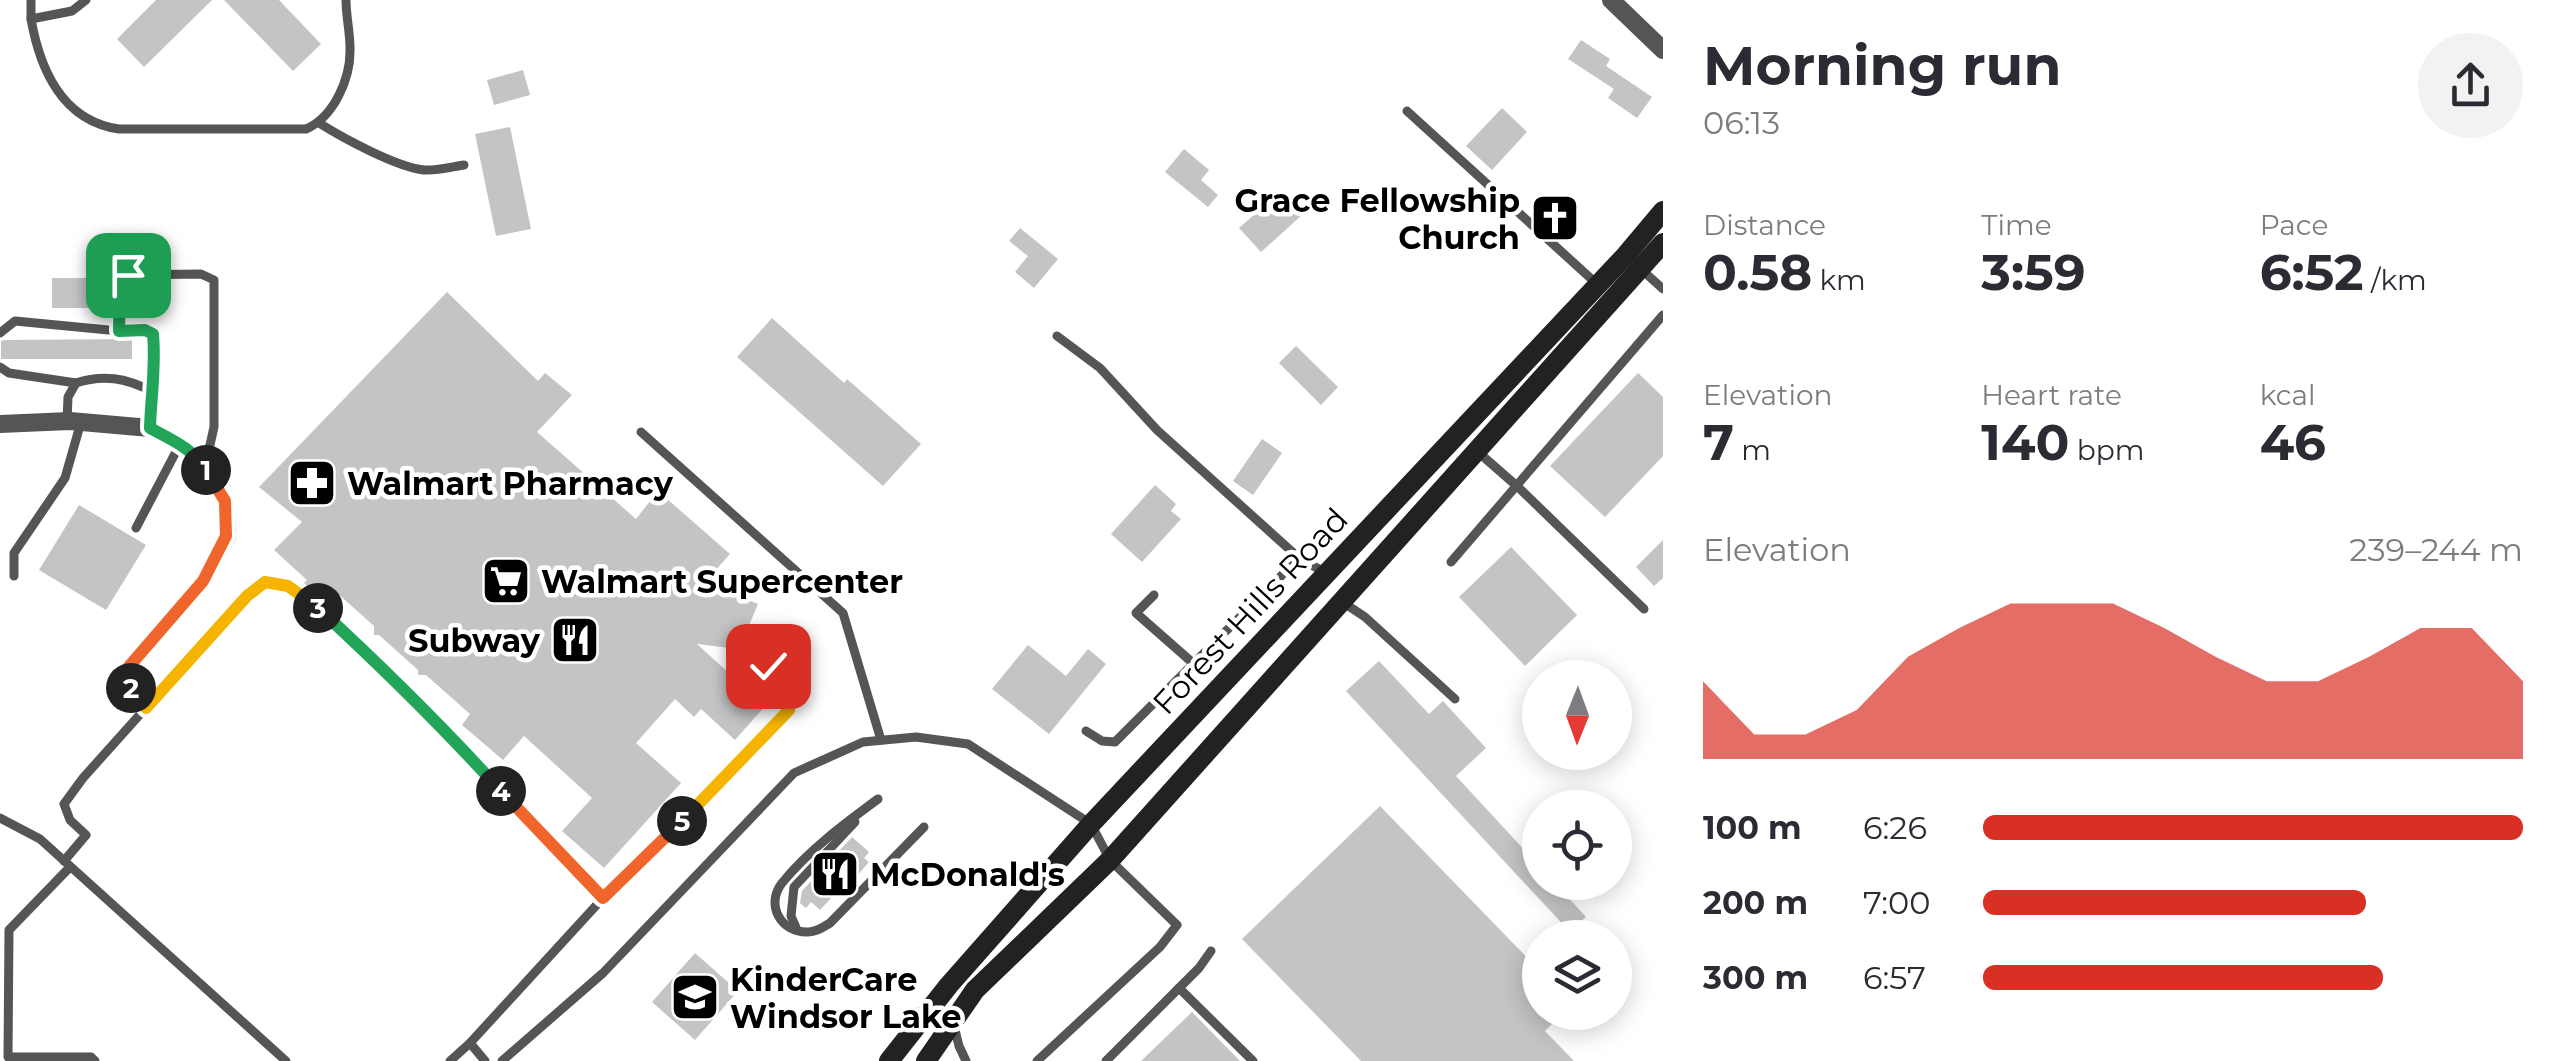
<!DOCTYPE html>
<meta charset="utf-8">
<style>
:root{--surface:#fff;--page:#f2f2f3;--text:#2b2b33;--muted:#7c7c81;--accent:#d93025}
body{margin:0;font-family:Montserrat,sans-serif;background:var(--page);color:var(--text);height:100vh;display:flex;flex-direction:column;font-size:38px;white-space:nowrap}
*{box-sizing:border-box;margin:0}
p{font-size:32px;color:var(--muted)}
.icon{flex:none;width:55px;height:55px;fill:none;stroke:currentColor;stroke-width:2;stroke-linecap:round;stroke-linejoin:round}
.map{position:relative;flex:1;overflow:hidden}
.side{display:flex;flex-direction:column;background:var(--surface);width:900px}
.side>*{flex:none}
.needle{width:65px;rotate:181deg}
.controls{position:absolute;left:1522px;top:660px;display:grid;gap:20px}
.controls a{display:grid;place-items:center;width:110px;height:110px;border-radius:50%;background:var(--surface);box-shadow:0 5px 25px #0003;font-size:50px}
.pin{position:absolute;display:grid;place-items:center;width:85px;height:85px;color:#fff;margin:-42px;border-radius:20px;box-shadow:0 5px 15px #0006}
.km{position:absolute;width:50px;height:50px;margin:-25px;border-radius:50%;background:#222;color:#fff;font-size:28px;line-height:50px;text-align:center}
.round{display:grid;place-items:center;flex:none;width:105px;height:105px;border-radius:52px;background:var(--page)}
.overview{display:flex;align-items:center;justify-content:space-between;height:170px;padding:0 40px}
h1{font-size:55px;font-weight:700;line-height:75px}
.metrics{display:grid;grid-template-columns:repeat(3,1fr);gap:15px;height:170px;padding:10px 40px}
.metrics div{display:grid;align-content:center}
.metrics b{font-size:50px;font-weight:700}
.metrics small{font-size:28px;font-weight:400}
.metrics p{font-size:28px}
.chart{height:280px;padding:20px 40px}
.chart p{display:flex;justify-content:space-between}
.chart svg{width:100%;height:180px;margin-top:10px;fill:var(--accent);opacity:.7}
ul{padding:0 40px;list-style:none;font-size:32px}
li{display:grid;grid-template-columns:160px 120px 1fr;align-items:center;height:75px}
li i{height:25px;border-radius:12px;background:var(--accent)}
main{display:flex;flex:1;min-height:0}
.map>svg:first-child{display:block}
.building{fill:#c4c4c4}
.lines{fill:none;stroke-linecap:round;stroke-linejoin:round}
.lane{stroke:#555;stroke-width:9}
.street{stroke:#555;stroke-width:18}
.secondary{stroke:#222;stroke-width:20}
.split-1-casing{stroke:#fff;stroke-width:20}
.split-2-casing{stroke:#fff;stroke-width:20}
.split-3-casing{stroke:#fff;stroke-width:20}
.split-4-casing{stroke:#fff;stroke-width:20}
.split-5-casing{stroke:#fff;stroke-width:20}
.split-6-casing{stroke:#fff;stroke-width:20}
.split-1{stroke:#22a559;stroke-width:12}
.split-2{stroke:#f0652b;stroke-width:12}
.split-3{stroke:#f5b400;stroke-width:12}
.split-4{stroke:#22a559;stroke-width:12}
.split-5{stroke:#f0652b;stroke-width:12}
.split-6{stroke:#f5b400;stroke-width:12}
.labels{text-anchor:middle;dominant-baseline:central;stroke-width:9;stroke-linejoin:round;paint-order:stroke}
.poi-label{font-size:32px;font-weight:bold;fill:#000;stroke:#fff;text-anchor:start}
.street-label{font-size:32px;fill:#000;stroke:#fff}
</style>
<main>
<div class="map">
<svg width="1663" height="1061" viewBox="0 0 1663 1061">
<rect width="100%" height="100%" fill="#fff"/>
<!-- building -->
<g class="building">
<polygon points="156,0 212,0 144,67 117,39"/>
<polygon points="224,0 279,0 321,44 293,71"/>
<polygon points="1581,40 1610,59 1606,66 1652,97 1637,118 1608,98 1614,89 1568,59"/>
<polygon points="523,70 530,95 494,105 487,80"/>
<polygon points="1502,108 1527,132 1492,170 1466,146"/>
<polygon points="510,127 531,229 496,236 475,134"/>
<polygon points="1184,149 1209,170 1201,180 1218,195 1208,207 1165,172"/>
<polygon points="1281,191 1302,215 1261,252 1239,228"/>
<polygon points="1020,228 1058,259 1034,288 1015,272 1028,256 1009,241"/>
<rect x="52" y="278" width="49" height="30"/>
<polygon points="447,292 538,381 545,373 572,395 537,432 636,519 658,491 730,554 705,582 758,604 739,649 697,644 765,706 735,740 701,709 694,717 675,699 636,743 681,783 604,868 562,831 592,798 524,736 503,760 462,725 470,714 426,675 418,675 418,670 379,635 374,635 374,626 336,592 325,602 304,583 307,580 274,550 302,522 259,487"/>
<polygon points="772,318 844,383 847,379 921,444 883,486 737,357"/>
<polygon points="132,339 132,359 1,359 1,341 5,340"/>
<polygon points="1296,346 1338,387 1321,405 1279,363"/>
<polygon points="1638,373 1663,397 1663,456 1605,517 1550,466"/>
<polygon points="1262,439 1282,453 1253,495 1233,481"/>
<polygon points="1155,485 1176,504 1171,511 1181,519 1142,562 1111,534"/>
<polygon points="79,505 146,545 106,610 39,570"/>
<polygon points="1663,540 1663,578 1654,586 1636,567"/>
<polygon points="1511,547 1577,615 1525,666 1459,597"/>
<polygon points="1028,645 1066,676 1088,649 1106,664 1049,734 992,689"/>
<polygon points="1379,661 1429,714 1443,701 1486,748 1456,776 1540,867 1540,882 1554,882 1586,917 1570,932 1346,691"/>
<polygon points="1380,806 1540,971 1540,1012 1564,1012 1545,1031 1574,1061 1361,1061 1242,939"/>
<polygon points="852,837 869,852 864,858 869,862 838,898 835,894 820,910 811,902 806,908 800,903 802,891"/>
<polygon points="695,953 738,991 695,1040 652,1002"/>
<polygon points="1192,1012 1240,1061 1141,1061"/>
</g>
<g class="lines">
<!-- lane -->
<g class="lane">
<polyline points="31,0 31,19"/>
<path d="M 86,0 L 72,11 L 31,19 C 40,70 63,121 119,129 L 306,129 C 334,117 351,78 350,48 C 350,32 346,16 346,0"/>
<polyline points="1407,111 1598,285"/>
<path d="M 319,123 C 343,138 396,167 424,170 C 437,171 451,167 464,165"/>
<polyline points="1642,270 1663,289"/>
<polyline points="119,331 120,285 128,275 201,274 214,280 214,427 210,445 201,462"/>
<polyline points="0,333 15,321 119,331 145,330 153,335 155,358 151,391"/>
<polyline points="1057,336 1100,368 1157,430 1299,558"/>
<polyline points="0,367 9,373 76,383"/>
<path d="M 67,422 L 68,397 L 76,383 C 103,374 126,378 151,391 L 150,428"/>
<polyline points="641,432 843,613 881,740"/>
<polyline points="1478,452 1518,487 1644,609"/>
<polyline points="136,528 180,444"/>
<polyline points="1451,562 1663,315"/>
<polyline points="14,576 14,553 65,478 81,422"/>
<polyline points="1154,595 1136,613 1194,664"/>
<polyline points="1344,603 1365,617 1455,699"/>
<polyline points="1086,731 1102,741 1115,742 1299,558 1326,573"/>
<path d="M 878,799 C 844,824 809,850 782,883 C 765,905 781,933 808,932 C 817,932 823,927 830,923 L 924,827"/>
<polyline points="0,818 40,839 286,1061"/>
<polyline points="64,861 86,835 70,820 64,804 83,778 247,595 265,582 288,586 308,599 372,657 452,737 603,898"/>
<polyline points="70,867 9,930 8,1057 91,1057 95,1061"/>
<polyline points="797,930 791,916 794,887 855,822"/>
<polyline points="1179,988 1253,1061"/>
<polyline points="954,1026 959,1046 966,1061"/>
<polyline points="450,1061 470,1043"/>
<polyline points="485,1061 470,1043 603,898 701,803 789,710 768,666 743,676"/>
<polyline points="502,1061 603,973 794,773 863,742 916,737 968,744 1091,824 1110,860 1177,925 1160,947 1037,1061"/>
<polyline points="1106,1061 1199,968 1211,951"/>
</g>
<!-- street -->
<g class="street">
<polyline points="1611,0 1663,50"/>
<polyline points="0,424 70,421 150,428 180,444 201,462 225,501 227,536 203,581 126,670 129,686 146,707"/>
</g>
<!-- secondary -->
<g class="secondary">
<polyline points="889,1061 949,985 1091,824 1626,255 1663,211"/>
<polyline points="926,1061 975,990 1110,860 1663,243"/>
</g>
</g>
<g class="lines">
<!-- split-1 casing -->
<g class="split-1-casing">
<path id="split-1" d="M 128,275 L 120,286 L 119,331 L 145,330 L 153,334 C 156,366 151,396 150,428 C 170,439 194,449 206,470"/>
</g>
<!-- split-2 casing -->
<g class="split-2-casing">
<polyline id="split-2" points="131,688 126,670 203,581 226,536 225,501 206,470"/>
</g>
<!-- split-3 casing -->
<g class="split-3-casing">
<polyline id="split-3" points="131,688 146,708 247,596 265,582 288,586 318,608"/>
</g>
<!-- split-4 casing -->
<g class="split-4-casing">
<path id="split-4" d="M 318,608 C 382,667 443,727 501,791"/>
</g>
<!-- split-5 casing -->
<g class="split-5-casing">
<polyline id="split-5" points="501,791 603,898 682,821"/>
</g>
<!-- split-6 casing -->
<g class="split-6-casing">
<polyline id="split-6" points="682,821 789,710 768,666"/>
</g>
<!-- split-1 -->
<use href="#split-1" class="split-1"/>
<!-- split-2 -->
<use href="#split-2" class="split-2"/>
<!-- split-3 -->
<use href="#split-3" class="split-3"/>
<!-- split-4 -->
<use href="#split-4" class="split-4"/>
<!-- split-5 -->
<use href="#split-5" class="split-5"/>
<!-- split-6 -->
<use href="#split-6" class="split-6"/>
</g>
<!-- icons -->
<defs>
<g id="church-square" transform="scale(2.5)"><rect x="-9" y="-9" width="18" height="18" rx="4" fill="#000" stroke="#fff"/><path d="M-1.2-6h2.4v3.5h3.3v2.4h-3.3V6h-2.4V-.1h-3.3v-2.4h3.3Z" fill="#fff"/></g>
<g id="pharmacy-square" transform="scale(2.5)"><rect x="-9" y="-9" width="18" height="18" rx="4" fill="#000" stroke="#fff"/><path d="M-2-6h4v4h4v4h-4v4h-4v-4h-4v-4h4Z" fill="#fff"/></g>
<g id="supermarket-square" transform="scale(2.5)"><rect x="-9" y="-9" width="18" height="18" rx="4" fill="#000" stroke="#fff"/><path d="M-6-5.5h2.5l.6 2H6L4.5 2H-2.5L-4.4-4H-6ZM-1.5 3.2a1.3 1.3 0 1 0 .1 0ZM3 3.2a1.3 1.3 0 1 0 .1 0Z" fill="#fff"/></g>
<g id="restaurant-square" transform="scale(2.5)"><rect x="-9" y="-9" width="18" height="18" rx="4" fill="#000" stroke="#fff"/><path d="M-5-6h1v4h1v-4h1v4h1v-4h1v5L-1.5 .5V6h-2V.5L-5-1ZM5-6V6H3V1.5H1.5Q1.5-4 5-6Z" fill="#fff"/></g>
<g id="school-square" transform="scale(2.5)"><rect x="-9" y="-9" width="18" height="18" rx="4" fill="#000" stroke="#fff"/><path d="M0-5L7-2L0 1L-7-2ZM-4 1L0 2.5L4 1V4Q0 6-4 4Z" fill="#fff"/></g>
</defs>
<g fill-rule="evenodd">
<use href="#church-square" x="1555" y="218"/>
<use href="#pharmacy-square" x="312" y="483"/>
<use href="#supermarket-square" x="506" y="581"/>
<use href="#restaurant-square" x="575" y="640"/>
<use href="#restaurant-square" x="835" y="874"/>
<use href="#school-square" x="695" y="997"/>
</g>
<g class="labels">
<!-- poi labels -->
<g class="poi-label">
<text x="1520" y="200" text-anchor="end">Grace Fellowship<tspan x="1520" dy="37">Church</tspan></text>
<text x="347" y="483">Walmart Pharmacy</text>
<text x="541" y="581">Walmart Supercenter</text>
<text x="540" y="640" text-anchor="end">Subway</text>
<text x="870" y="874">McDonald's</text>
<text x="730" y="979">KinderCare<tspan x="730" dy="37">Windsor Lake</tspan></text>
</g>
<!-- street labels -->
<g class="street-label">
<text transform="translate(1250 611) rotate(-47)">Forest Hills Road</text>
</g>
</g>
</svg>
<div class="controls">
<a><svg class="needle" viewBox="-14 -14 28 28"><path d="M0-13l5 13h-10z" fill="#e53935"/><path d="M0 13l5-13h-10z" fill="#7c7c81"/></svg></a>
<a><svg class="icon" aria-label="locate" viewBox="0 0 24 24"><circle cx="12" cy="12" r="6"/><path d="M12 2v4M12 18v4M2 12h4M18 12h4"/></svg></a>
<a><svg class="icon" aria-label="layers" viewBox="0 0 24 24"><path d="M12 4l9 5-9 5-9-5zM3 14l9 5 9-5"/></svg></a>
</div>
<div class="pin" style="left:128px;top:275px;background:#1e9e55"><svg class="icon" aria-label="arrive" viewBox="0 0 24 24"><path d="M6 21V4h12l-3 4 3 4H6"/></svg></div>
<div class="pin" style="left:768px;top:666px;background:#d93025"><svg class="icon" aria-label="check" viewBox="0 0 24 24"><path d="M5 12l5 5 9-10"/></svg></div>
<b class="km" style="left:206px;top:470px">1</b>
<b class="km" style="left:131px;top:688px">2</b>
<b class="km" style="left:318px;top:608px">3</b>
<b class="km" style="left:501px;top:791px">4</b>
<b class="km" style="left:682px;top:821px">5</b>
</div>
<section class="side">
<div class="overview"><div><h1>Morning run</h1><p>06:13</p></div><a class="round"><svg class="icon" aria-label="share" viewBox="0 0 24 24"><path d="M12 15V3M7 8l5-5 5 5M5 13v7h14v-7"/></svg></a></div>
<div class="metrics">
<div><p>Distance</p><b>0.58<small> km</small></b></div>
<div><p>Time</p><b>3:59</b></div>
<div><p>Pace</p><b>6:52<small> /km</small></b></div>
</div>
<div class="metrics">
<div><p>Elevation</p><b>7<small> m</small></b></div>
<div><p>Heart rate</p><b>140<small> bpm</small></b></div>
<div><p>kcal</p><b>46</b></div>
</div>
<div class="chart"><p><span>Elevation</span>239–244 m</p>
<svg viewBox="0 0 160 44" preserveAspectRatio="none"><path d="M0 44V25L10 38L20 38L30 32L40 19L50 12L60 6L70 6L80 6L90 12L100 19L110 25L120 25L130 19L140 12L150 12L160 25V44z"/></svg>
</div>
<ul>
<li><b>100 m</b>6:26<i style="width:100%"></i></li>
<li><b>200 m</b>7:00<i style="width:71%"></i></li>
<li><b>300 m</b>6:57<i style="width:74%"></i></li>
</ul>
</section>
</main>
